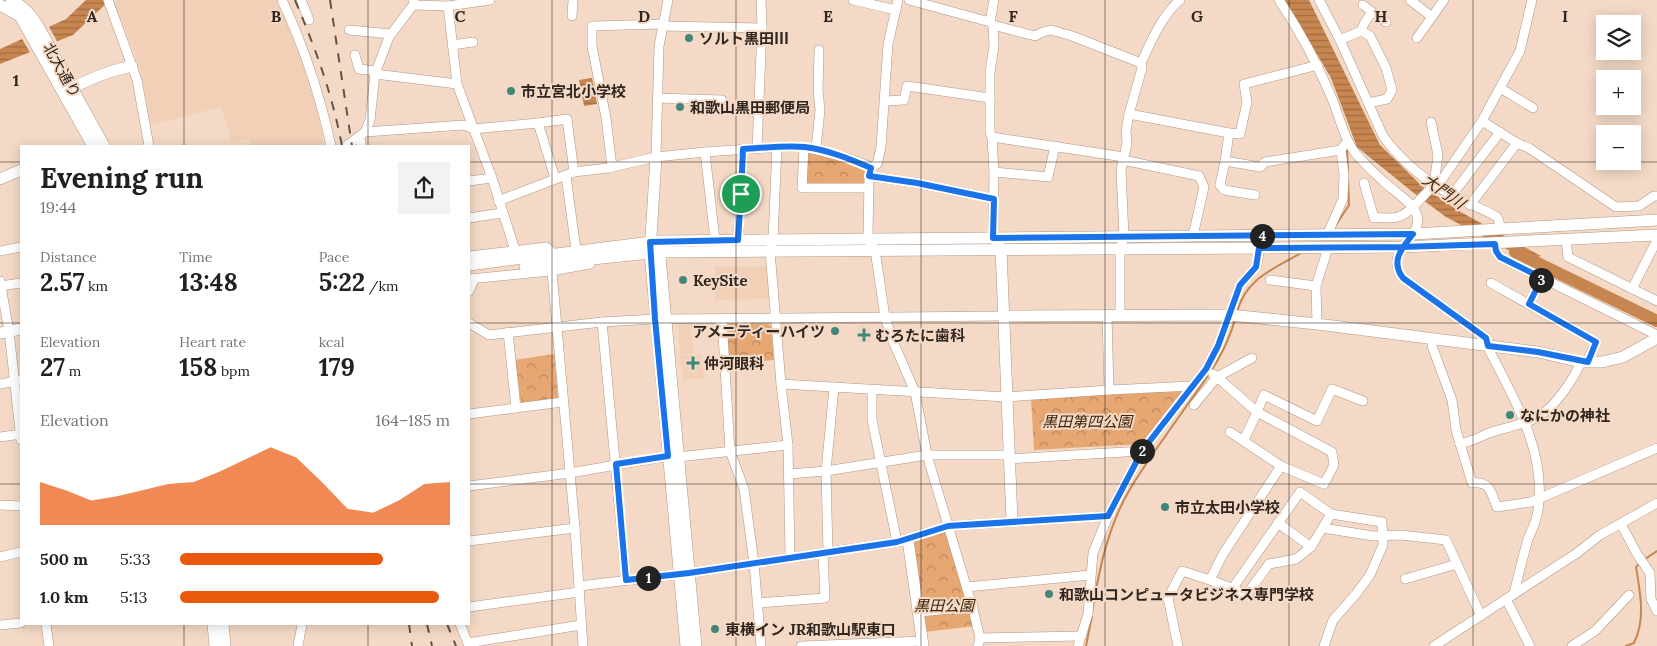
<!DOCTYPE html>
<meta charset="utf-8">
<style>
:root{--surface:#fff;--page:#f2f2f2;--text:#202124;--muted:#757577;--accent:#ea580c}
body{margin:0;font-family:Lora,"Noto Sans JP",serif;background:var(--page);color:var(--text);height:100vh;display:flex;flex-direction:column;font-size:19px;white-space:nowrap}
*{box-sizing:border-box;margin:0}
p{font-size:16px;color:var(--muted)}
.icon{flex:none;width:28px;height:28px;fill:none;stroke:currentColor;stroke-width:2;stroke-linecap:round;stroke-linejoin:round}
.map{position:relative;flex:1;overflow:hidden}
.side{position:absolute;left:20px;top:145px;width:450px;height:480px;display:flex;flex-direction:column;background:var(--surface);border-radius:0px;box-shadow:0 2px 12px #0003}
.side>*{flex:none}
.tools{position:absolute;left:1596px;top:15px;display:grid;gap:10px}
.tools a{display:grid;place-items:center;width:45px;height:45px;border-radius:0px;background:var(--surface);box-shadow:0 2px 12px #0003;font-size:25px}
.pin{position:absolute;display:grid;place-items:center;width:42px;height:42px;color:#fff;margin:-21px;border:2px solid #fff;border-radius:50%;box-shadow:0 1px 5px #0007}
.km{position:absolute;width:25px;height:25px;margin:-12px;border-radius:50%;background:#222;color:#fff;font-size:14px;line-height:25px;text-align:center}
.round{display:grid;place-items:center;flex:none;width:52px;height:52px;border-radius:0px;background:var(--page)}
.summary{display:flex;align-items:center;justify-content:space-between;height:85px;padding:0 20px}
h1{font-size:28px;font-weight:800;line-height:38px}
.figures{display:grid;grid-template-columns:repeat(3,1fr);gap:8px;height:85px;padding:5px 20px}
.figures div{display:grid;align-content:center}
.figures b{font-size:25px;font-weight:800}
.figures small{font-size:14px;font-weight:400}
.figures p{font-size:14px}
.chart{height:140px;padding:10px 20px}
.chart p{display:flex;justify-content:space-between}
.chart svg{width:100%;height:90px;margin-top:5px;fill:var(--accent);opacity:.7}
ul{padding:0 20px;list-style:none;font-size:16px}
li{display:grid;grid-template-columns:80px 60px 1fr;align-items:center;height:38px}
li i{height:12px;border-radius:6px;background:var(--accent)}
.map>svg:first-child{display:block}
.built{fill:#f1d0b7}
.park{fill:url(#park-crowns)}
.water{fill:url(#water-rules)}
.pier{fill:#f4dac6}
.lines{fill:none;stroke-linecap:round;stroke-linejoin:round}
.stream{stroke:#c78650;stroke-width:2}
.river{stroke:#c78650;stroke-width:12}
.minor-casing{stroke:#af9683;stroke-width:10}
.tertiary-casing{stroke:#af9683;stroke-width:12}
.minor{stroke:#fff;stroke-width:9}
.tertiary{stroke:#fff;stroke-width:11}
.rail{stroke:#62544a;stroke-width:2;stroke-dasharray:9 9;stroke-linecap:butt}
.route-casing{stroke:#fff;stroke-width:10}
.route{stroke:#1a73e8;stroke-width:6}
.grid{fill:none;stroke:#30261f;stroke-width:1;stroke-opacity:0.55}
.poi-dot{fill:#42867a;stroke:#f4dac6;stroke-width:2}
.labels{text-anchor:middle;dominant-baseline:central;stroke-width:4;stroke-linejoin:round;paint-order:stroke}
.poi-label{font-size:15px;font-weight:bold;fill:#30261f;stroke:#f4dac6;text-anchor:start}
.street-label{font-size:15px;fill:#30261f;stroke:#f4dac6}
.park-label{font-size:15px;font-style:italic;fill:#3c2209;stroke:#f4dac6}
.water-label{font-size:16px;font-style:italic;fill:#482c14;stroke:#f4dac6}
.grid-label{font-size:16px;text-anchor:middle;font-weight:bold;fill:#30261f;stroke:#f4dac6;stroke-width:4;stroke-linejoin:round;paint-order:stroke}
</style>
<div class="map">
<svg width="1657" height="646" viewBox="0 0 1657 646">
<defs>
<pattern id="park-crowns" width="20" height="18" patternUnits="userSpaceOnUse" patternTransform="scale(1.25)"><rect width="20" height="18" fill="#e7a773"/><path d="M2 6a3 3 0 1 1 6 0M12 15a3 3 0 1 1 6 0" fill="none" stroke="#bc885e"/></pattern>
<pattern id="water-rules" width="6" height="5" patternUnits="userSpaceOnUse" patternTransform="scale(1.25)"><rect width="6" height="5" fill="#c78650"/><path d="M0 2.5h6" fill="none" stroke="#a26d42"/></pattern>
</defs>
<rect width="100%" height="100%" fill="#f4dac6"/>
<!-- built -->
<g class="built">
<polygon points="119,0 277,0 304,63 317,107 324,146 251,146 249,138 232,143 221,107 151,125 143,81 137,60 122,20 120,21 114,4"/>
<polygon points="715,266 766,266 769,299 715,300"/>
<polygon points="678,323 691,323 693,353 680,354"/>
<polygon points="859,325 866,325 866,327 869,327 870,342 859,342"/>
<polygon points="701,354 704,378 683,380 680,355"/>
</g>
<!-- park -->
<g class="park">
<polygon points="807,150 865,167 867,172 864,176 864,182 862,185 807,185 804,152"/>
<polygon points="729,324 768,324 771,326 774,360 729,364 726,326"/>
<polygon points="554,354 558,399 521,403 515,360"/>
<polygon points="1185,390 1141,444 1034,450 1031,398"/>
<polygon points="945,531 975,626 925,632 910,543"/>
</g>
<!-- water -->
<g class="water">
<polygon points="86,0 110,0 73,35 0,64 0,49 66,19"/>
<polygon points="1285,0 1309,0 1380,145 1423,187 1459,211 1541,256 1527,260 1446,217 1415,194 1357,147 1331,78"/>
<polygon points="592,78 597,104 584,106 579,80"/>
</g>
<!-- pier -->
<polygon class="pier" points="48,25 58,43 31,54 21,37"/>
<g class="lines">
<!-- stream -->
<g class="stream">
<polyline points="1348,172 1347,151 1349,148"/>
<polyline points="1334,228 1349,205 1348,180"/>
<path d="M 1237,312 C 1246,278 1274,269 1301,253"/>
<polyline points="1645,559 1657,551"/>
<path d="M 1092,612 C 1099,570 1108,526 1130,489 C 1148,459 1170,430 1190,401 C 1209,375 1227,350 1235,319"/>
<polyline points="1086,646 1092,616"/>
<path d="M 1626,646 L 1634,643 C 1646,619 1640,592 1636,567 L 1639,564"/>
</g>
<!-- river -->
<polyline class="river" points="1515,252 1657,321"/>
<!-- minor casing -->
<g class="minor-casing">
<g id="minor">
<polyline points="108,0 137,80 149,146"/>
<path d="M 282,0 C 304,47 320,95 331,146"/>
<polyline points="301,0 309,20"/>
<polyline points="853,0 896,10"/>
<polyline points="898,0 888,44 881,147 877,164 871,167 869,176 868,239 875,250 885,317 892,339 915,392 927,455 973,609 980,638 978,646"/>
<polyline points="909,0 990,22"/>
<path d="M 1279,0 C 1299,30 1316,61 1330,94 C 1339,114 1343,137 1356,154 C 1364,163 1374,173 1383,181 C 1393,191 1410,200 1416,213 C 1427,237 1381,249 1403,278 L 1486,338 L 1487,346 C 1513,397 1547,451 1538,510 C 1537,520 1532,530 1528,539 C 1523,557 1518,576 1514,594"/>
<path d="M 1319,0 L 1340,40 L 1383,136 C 1401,161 1427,182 1454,196 C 1468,204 1484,209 1497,217 L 1499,221 L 1500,229"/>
<polyline points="1410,0 1432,17"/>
<polyline points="413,5 448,6 490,0"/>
<polyline points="1363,5 1386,22"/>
<polyline points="448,6 457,84 492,178 515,250"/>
<polyline points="572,16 573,0"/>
<polyline points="993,25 1035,36 1043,32 1051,30 1072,36 1141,63 1142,68 1129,114 1229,133"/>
<polyline points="662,26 762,28"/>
<polyline points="349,30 391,34"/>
<polyline points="1361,31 1365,22 1372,12"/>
<polyline points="1417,38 1444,0"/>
<polyline points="1340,40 1361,31 1370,36 1386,68 1392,90 1387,99 1368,103"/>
<polyline points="452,45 473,42"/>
<polyline points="355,55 359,69 376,71"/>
<path d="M 1141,63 C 1151,42 1162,15 1180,0"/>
<polyline points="375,74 457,84"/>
<polyline points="1500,88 1533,108"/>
<polyline points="657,98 722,100"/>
<polyline points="885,101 904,100 907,86 990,98"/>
<polyline points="1482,121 1517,143 1529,148 1616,207 1639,206 1654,196 1657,196"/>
<polyline points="1431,122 1438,155 1434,185"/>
<polyline points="538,123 555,178"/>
<polyline points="365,132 464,125 473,129 538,123 567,119 574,172"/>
<polyline points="360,136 361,146"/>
<polyline points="992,137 1124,157"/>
<polyline points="346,146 365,132 370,120 375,74 389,37 413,5 414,0"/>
<polyline points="777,147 773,239 770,251 781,384 788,445 790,557"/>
<polyline points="804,147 802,188 868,188"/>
<polyline points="757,148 762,28 761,0"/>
<polyline points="816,149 820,110 818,91 819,50"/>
<polyline points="705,152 715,240"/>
<polyline points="656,157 659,46 668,0"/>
<polyline points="1123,160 1199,176 1204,187 1193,236"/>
<polyline points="1225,161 1229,133 1240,134 1247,102 1244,84 1318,65"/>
<polyline points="612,167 606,118 592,46 592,26 663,24"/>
<polyline points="994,172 1048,177 1055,146"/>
<polyline points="566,176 576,250"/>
<polyline points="869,176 917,183 994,199"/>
<polyline points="469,181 492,178"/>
<path d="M 1364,183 L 1374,218 C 1381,217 1391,219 1398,217 C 1414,212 1425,189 1441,181 L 1482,121 L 1520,51 L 1532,0"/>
<polyline points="1220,185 1225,161 1260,167 1265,162 1341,150"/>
<polyline points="1220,185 1224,190 1255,195"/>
<polyline points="1452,195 1500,132"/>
<polyline points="498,201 574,172 608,168 656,157 705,152 777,147 804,147 848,158 871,167"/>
<polyline points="1470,205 1517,143"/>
<polyline points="469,218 502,213"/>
<polyline points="1327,235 1343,199 1344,175 1341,150 1344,145"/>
<polyline points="993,237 994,172 992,137 990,132 990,72 994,46 993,25 990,22 994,0"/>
<polyline points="738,240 743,149"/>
<polyline points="1566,240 1568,257 1657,301"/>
<polyline points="1495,244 1496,251 1500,257 1657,335"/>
<polyline points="0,251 21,247"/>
<polyline points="469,256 546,247 550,250 575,528 583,646"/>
<polyline points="469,279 551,271 590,264"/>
<polyline points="1270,280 1316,286"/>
<polyline points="0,281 9,331 21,440"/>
<polyline points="1491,283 1596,342 1587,362"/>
<polyline points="0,286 21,283"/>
<polyline points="1632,289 1657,240"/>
<polyline points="469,291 474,279"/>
<polyline points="1529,304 1542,278"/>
<polyline points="1107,315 1109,390"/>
<polyline points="1120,315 1120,249 1124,236 1121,170 1127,143 1126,131 1129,114"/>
<polyline points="722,318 730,451 744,489 754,563 761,646"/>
<polyline points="666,319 1004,316"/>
<polyline points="602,322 626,579"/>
<polyline points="469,323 489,335 602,322 655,319"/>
<polyline points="1317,324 1316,286 1328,248"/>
<polyline points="508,332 516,408"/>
<path d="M 1433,340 L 1432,346 L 1452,400 L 1456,430 L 1472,483 C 1490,481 1491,492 1497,507 L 1531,502 L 1657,448"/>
<polyline points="1213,374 1217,377 1252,358"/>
<polyline points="0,384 21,380"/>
<polyline points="781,384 1006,397 1109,390 1192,386"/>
<polyline points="872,391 872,420 897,542"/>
<polyline points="1194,405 1217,377 1257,412 1244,440"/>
<polyline points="469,414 563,402"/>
<polyline points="1230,432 1281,466"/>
<polyline points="0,437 21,434"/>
<path d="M 1460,444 C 1471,442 1481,436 1492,432 C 1505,428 1524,424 1536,418 C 1554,409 1573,380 1581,362"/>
<polyline points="1009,459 1142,451"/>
<polyline points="789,474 826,471 927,455 1009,455"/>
<polyline points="469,486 570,473 668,456 678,457 788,445"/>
<polyline points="0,505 21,506"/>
<polyline points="1278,523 1311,547"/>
<polyline points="1621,524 1637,554 1650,573 1651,599 1657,611"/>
<polyline points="1323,528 1373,536 1401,535 1446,540 1481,616"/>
<polyline points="469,541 575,528"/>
<polyline points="828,553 826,471 834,387"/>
<polyline points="0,557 21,552"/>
<polyline points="1405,579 1457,564"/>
<polyline points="1210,580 1247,594 1269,564 1296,559 1311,547 1331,514 1382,522 1383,545 1370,575 1356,594 1333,620 1324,646"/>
<polyline points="579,586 689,573 897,542 948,526 1108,516"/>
<polyline points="967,587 1090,575"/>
<polyline points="1232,589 1300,492 1331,514"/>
<polyline points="1506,599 1530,646"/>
<polyline points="757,603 825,598 823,554"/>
<polyline points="469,607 579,592"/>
<polyline points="918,612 973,607"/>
<polyline points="46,624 49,646"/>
<polyline points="460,624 469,646"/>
<polyline points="0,625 21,623"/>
<polyline points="980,638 1081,636"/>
<polyline points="468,643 581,625"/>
<polyline points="298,646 302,624"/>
<polyline points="801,646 923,641"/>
<polyline points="1078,646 1088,614 1093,553 1108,516 1142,451 1206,369 1218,346 1240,285 1256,267 1261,243"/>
<polyline points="1178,646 1168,598 1182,571 1210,580 1223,554 1281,466 1324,484 1334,465 1332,452 1257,412 1264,395 1317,421 1332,389 1363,401"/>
<polyline points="1434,646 1577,553 1600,535 1657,503"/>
<polyline points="1572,646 1595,631 1629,595"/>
</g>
</g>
<!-- tertiary casing -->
<g class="tertiary-casing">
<g id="tertiary">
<path d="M 11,0 C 25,7 31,15 39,28 L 104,146"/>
<polyline points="0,5 20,16 93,146"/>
<path d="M 67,91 C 88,79 108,71 132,66"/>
<polyline points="656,157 650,253 686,646"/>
<polyline points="0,179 21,170"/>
<polyline points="997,243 1001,249 1012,521"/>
<polyline points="659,246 696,646"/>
<polyline points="469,265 659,241 1413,234 1657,220"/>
<polyline points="525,266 660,252 1402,247 1657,235"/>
<polyline points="1004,316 1230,315 1317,324 1538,352 1581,362 1602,362 1623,357 1657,338"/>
<polyline points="0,333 21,329"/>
<polyline points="908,540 923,646"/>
<polyline points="213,624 215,646"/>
<polyline points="223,624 225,646"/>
</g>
</g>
<!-- minor -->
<use href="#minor" class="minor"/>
<!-- tertiary -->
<use href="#tertiary" class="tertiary"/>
<!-- rail -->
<g class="rail">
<path d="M 295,0 C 316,50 332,93 342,146"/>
<polyline points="330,0 352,146"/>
<polyline points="409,624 412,646"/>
<polyline points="427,624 432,646"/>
<polyline points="447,624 456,646"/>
</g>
</g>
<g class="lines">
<!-- route casing -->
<g class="route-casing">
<path id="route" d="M 741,194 L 738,240 L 650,242 L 655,319 L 668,456 L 616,464 L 626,580 L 689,573 L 897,542 L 948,526 L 1108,516 L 1142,451 L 1206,369 L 1218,346 L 1240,285 L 1256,267 L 1259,248 L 1402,247 L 1495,244 L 1496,251 L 1500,257 L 1542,278 L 1529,304 L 1596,342 L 1588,362 L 1538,352 L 1488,346 L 1486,338 L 1403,278 C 1390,261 1402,248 1413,234 L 993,238 L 994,199 L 917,183 L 869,176 L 871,168 C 850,159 828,150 805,147 C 785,145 763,148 743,149 L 741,194"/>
</g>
<!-- route -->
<use href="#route" class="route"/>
</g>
<!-- grid -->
<path class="grid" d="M 184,0 L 184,146M 368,0 L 368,146M 552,0 L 552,646M 736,0 L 736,646M 921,0 L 921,646M 1105,0 L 1105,646M 1289,0 L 1289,646M 1473,0 L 1473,646M 0,162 L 21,162M 469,162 L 1657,162M 0,323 L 21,323M 469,323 L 1657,323M 0,484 L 21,484M 469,484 L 1657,484M 184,624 L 184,646M 368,624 L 368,646"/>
<!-- markers -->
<g class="poi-dot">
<circle cx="689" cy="38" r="5"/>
<circle cx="511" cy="91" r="5"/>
<circle cx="680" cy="107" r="5"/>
<circle cx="683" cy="280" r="5"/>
<circle cx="835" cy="331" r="5"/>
<path d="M861.5 327.5h5v5h5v5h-5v5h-5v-5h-5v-5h5z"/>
<path d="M690.5 355.5h5v5h5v5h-5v5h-5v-5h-5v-5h5z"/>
<circle cx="1510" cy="415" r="5"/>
<circle cx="1165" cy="507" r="5"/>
<circle cx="1049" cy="594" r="5"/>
<circle cx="715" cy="629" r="5"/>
</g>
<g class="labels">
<!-- poi labels -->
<g class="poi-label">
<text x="699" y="38">ソルト黒田Ⅲ</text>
<text x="521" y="91">市立宮北小学校</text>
<text x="690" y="107">和歌山黒田郵便局</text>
<text x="693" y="280">KeySite</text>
<text x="825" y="331" text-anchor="end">アメニティーハイツ</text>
<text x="875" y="335">むろたに歯科</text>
<text x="704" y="363">仲河眼科</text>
<text x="1520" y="415">なにかの神社</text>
<text x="1175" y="507">市立太田小学校</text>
<text x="1059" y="594">和歌山コンピュータビジネス専門学校</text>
<text x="725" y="629">東横イン JR和歌山駅東口</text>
</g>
<!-- street labels -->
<g class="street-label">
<text transform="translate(62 70) rotate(61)">北大通り</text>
</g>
<!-- park labels -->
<g class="park-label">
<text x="1087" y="421">黒田第四公園</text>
<text x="944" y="605">黒田公園</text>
</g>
<!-- water labels -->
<g class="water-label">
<text transform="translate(1444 191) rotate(35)">大門川</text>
</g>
</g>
<g class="grid-label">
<text x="92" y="22">A</text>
<text x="276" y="22">B</text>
<text x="460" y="22">C</text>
<text x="644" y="22">D</text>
<text x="828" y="22">E</text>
<text x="1013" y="22">F</text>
<text x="1197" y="22">G</text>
<text x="1381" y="22">H</text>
<text x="1565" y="22">I</text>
<text x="16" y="86">1</text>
</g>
</svg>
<div class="tools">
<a><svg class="icon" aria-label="layers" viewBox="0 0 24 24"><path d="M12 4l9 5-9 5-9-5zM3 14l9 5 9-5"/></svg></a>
<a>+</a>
<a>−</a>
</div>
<div class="pin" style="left:741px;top:194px;background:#1e9e55"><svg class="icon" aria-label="arrive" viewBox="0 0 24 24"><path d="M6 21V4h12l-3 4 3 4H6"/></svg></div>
<b class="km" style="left:648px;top:578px">1</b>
<b class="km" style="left:1142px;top:451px">2</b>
<b class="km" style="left:1541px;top:280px">3</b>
<b class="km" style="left:1262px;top:236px">4</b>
<section class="side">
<div class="summary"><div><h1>Evening run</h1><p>19:44</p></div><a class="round"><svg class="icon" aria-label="share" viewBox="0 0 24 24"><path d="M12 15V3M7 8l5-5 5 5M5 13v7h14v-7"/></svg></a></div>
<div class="figures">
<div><p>Distance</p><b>2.57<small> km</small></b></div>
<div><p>Time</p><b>13:48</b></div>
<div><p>Pace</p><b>5:22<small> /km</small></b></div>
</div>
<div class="figures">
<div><p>Elevation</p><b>27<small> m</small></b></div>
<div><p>Heart rate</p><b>158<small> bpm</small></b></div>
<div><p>kcal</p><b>179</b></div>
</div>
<div class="chart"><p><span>Elevation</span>164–185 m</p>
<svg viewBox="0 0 160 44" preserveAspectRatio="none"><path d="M0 44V23L10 27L20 32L30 30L40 27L50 24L60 23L70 18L80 12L90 6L100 11L110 23L120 36L130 38L140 32L150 24L160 23V44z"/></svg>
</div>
<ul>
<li><b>500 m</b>5:33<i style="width:75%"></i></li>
<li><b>1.0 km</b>5:13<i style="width:96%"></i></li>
</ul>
</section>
</div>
